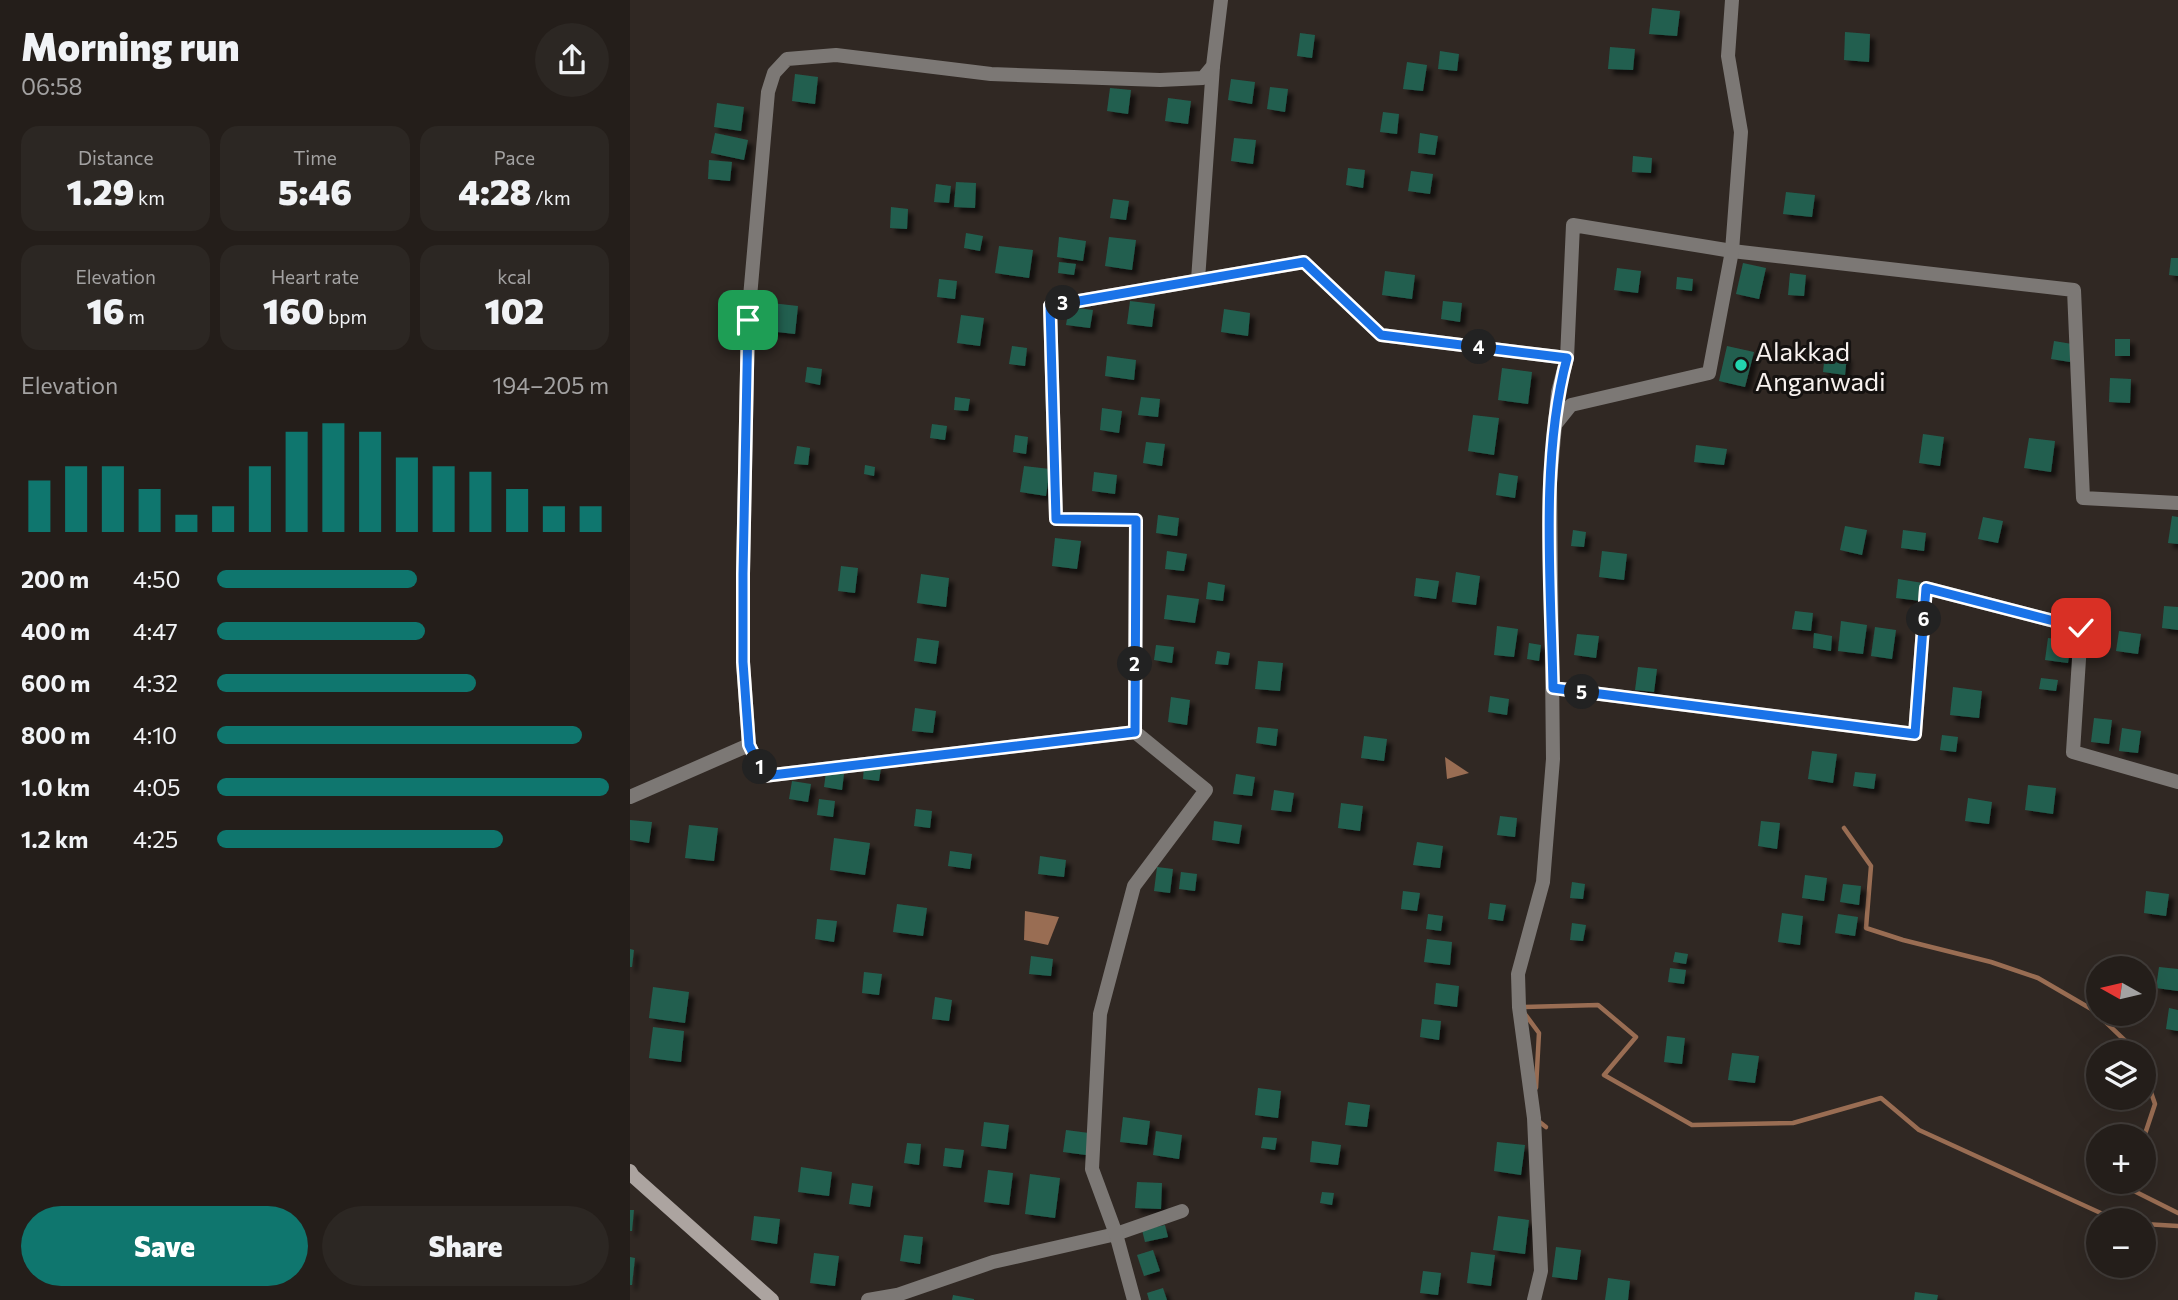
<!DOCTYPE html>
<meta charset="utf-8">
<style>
:root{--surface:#241e1a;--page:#2c2723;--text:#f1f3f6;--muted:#a3a2a2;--line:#413c39;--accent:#0f766e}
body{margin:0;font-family:Commissioner,sans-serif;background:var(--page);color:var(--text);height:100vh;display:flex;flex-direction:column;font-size:26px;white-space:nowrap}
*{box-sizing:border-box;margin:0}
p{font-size:23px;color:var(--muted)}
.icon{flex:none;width:38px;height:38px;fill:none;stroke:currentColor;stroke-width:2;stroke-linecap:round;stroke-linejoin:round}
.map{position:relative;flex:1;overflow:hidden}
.details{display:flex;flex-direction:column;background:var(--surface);width:630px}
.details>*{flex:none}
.needle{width:46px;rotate:278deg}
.controls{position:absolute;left:1456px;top:956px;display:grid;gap:14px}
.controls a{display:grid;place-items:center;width:70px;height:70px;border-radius:50%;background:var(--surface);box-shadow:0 7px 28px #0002,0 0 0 2px var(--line);font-size:35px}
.pin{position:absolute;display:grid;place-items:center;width:60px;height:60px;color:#fff;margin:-30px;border-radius:14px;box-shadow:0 4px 10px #0006}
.km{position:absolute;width:35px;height:35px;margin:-18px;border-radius:50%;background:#222;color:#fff;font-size:19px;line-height:35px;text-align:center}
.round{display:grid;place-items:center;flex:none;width:74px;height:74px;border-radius:37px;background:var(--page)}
.overview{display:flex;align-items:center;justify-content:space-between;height:119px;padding:0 21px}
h1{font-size:38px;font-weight:800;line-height:52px}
.stats{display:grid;grid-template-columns:repeat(3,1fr);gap:10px;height:119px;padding:7px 21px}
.stats div{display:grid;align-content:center;border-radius:18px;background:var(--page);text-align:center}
.stats b{font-size:35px;font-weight:800}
.stats small{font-size:19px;font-weight:400}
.stats p{font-size:19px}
.chart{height:196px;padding:14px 21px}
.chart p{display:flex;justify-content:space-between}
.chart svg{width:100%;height:126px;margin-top:7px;stroke:var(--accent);stroke-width:6}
.button{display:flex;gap:14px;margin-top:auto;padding:14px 21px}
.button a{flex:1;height:80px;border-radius:42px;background:var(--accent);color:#fff;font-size:28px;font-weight:800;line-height:80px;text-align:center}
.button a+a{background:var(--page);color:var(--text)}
ul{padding:0 21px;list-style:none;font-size:23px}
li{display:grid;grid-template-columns:112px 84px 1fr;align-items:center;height:52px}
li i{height:18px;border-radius:9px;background:var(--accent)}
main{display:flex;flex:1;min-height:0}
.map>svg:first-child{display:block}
.water{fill:#996d53}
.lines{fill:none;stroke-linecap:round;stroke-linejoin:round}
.stream{stroke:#996d53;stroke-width:4.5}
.building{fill:#235f4f;filter:url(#shadow)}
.street{stroke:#7c7875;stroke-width:14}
.secondary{stroke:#aca4a0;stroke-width:14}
.route-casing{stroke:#fff;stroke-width:14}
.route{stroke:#1a73e8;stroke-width:9}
.poi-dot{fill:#22d5af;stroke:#151210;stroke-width:2.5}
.labels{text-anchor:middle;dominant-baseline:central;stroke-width:6;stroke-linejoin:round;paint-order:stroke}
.poi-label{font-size:26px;fill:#f7f1ee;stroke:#151210;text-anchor:start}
</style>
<main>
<section class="details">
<div class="overview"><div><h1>Morning run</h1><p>06:58</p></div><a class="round"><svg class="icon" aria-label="share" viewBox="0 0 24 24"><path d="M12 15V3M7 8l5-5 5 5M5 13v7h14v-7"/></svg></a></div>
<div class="stats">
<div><p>Distance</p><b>1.29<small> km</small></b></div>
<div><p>Time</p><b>5:46</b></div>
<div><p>Pace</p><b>4:28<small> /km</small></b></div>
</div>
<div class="stats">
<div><p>Elevation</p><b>16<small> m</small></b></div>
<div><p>Heart rate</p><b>160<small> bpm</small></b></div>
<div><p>kcal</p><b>102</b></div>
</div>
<div class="chart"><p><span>Elevation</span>194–205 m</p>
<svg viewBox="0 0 160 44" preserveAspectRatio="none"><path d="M5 44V26M15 44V21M25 44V21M35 44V29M45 44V38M55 44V35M65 44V21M75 44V9M85 44V6M95 44V9M105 44V18M115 44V21M125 44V23M135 44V29M145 44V35M155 44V35"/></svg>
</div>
<ul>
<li><b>200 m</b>4:50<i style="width:51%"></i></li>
<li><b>400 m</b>4:47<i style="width:53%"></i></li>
<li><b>600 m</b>4:32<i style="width:66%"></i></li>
<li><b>800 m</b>4:10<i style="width:93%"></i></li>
<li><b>1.0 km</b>4:05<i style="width:100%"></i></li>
<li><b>1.2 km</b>4:25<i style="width:73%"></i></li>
</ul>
<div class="button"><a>Save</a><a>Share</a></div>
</section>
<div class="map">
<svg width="1548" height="1300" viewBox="0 0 1548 1300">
<defs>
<filter id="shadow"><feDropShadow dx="5" dy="5" stdDeviation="2" flood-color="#0009"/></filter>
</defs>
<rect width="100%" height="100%" fill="#302823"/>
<!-- water -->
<g class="water">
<polygon points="815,757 839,773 817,779"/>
<polygon points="395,911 429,917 418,945 394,940"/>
</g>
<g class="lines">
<!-- stream -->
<g class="stream">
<polyline points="1214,828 1241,866 1236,928 1273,940 1361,962 1408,978 1463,1010 1507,1052"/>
<polyline points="893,1007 968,1005 1006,1037 974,1075 1062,1125 1163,1123 1251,1098 1289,1130 1486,1220"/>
<polyline points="895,1014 909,1033 906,1088"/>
<polyline points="1514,1072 1525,1104 1514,1137"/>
<polyline points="907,1120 916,1127"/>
<polyline points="1505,1181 1504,1191 1548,1213"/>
<polyline points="1514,1224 1548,1226"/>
</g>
</g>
<!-- building -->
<g class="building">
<polygon points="1022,8 1050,11 1047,36 1019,34"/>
<polygon points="1215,32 1240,34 1239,62 1214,60"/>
<polygon points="670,33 685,35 682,58 667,56"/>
<polygon points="980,47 1005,49 1003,70 978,69"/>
<polygon points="810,51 829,54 827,71 808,69"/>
<polygon points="777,62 797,65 793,91 773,89"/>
<polygon points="165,74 188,77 185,104 162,101"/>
<polygon points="601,79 625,82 622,104 598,100"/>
<polygon points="640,87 658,89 655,112 637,109"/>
<polygon points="480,88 501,90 498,114 477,111"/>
<polygon points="538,98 561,101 558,124 535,121"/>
<polygon points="87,103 114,107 111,131 84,127"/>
<polygon points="753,112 769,114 767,134 750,132"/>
<polygon points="85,133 118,140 114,160 81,153"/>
<polygon points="790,133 808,136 805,155 788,153"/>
<polygon points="604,138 626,140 623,164 601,161"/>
<polygon points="1003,156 1022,158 1021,173 1002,172"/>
<polygon points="79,160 102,162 100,181 78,179"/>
<polygon points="718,168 735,170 733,188 716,185"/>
<polygon points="781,171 803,174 800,194 778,191"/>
<polygon points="326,182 346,183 345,208 324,207"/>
<polygon points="306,184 321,186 319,203 304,202"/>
<polygon points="1156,192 1185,195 1182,217 1153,214"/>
<polygon points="483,199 499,201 496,220 480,218"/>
<polygon points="261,207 278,209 277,229 260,228"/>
<polygon points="336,233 353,236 350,251 334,248"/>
<polygon points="429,237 456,241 453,261 427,257"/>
<polygon points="479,237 506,240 502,270 475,266"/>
<polygon points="369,246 403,250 399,278 365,273"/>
<polygon points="1541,258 1548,258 1548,276 1539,275"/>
<polygon points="429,262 446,264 444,275 428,273"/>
<polygon points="1113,263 1136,268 1129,299 1106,294"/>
<polygon points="987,268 1011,271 1008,293 984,290"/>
<polygon points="755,271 785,275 782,299 752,295"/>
<polygon points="1160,273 1176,275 1174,296 1158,295"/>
<polygon points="1047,277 1063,279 1062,291 1046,289"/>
<polygon points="309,279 327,281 325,299 307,297"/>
<polygon points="500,301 525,304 522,327 497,324"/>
<polygon points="813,301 832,303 830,322 811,319"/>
<polygon points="141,303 168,306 165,334 138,331"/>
<polygon points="439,307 463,310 460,328 436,325"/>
<polygon points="594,309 620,313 618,336 591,332"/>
<polygon points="331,315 354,318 350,346 327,343"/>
<rect x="1485" y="339" width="15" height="17"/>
<polygon points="1424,341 1442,344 1440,362 1421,359"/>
<polygon points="382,346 397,348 395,366 379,364"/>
<polygon points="1097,346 1124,352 1115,387 1089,381"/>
<polygon points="1195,353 1217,356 1215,375 1193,372"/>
<polygon points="477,356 506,360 504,380 475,376"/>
<polygon points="177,367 192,369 190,385 175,382"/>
<polygon points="872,368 902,372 898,404 868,400"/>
<polygon points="1480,378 1501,379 1500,403 1479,402"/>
<polygon points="325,397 340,399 338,411 324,410"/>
<polygon points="511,397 530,399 528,417 508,415"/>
<polygon points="472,408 492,411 489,433 470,430"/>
<polygon points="843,415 869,418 864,455 838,451"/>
<polygon points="302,424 317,426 315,440 300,438"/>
<polygon points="1293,434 1314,437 1310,466 1289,463"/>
<polygon points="385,435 398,437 396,454 383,452"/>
<polygon points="1399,438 1425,441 1421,472 1394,468"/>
<polygon points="516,442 535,444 532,466 513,463"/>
<polygon points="1066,445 1097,449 1094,465 1064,462"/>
<polygon points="167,446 180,448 178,465 164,464"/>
<polygon points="235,465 245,467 244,476 234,474"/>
<polygon points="394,466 420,469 416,496 390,492"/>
<polygon points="464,472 487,475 485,494 462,491"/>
<polygon points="869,473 888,476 885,498 866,495"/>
<polygon points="528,515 549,518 547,536 526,533"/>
<polygon points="1542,516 1548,517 1548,544 1538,543"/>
<polygon points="1353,517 1373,521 1368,543 1348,539"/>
<polygon points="1215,526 1237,530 1232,555 1210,550"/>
<polygon points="943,530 956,532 954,547 941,546"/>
<polygon points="1273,530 1296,533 1294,551 1271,548"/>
<polygon points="425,538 451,541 447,569 422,566"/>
<polygon points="537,551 557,554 554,571 535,569"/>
<polygon points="972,551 997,554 994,580 969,577"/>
<polygon points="211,566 228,568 225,593 208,591"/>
<polygon points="826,572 850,576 846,605 822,602"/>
<polygon points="291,574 319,578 316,607 287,603"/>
<polygon points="786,578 809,581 806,599 784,596"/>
<polygon points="1268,579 1293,583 1291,601 1266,598"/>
<polygon points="578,582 595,585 593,601 576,599"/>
<polygon points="537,595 569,599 565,623 534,619"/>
<polygon points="1534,606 1548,607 1548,630 1532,628"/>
<polygon points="1165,611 1183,613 1181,631 1162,629"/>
<polygon points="1211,621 1237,625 1233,654 1208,651"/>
<polygon points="867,626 888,629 884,657 864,655"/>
<polygon points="1245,627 1266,630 1262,659 1241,656"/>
<polygon points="1489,631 1511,634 1508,654 1486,651"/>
<polygon points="1184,633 1202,636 1201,651 1183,648"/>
<polygon points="947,634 969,636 966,658 944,655"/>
<polygon points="287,638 309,641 306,664 284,661"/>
<polygon points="1418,638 1441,641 1438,663 1415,660"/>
<polygon points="899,643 911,645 909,661 897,659"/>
<polygon points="526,645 544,647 542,663 524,660"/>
<polygon points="587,651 600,653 598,665 585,664"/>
<polygon points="628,661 653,663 650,691 625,689"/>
<polygon points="1008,667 1027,669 1024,692 1005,690"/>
<polygon points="1411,678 1428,680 1426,691 1409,689"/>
<polygon points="1323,687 1352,691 1349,718 1320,715"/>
<polygon points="860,696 879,699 877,715 858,712"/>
<polygon points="541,697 560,700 557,725 538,722"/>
<polygon points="285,708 306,711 303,733 282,731"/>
<polygon points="1464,718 1482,720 1479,744 1461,742"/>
<polygon points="628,727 648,729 646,746 626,743"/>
<polygon points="1492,728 1511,731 1508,753 1489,751"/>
<polygon points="1312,735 1328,737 1326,752 1310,750"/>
<polygon points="734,736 757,739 754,761 731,758"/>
<polygon points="1182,751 1207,754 1203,783 1178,779"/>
<polygon points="234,766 251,768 249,781 233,779"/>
<polygon points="196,772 214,774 212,790 194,787"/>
<polygon points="1225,772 1246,774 1244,789 1223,786"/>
<polygon points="606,774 625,777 622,796 603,794"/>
<polygon points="162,781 181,784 178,802 159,799"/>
<polygon points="1398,785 1426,788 1423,814 1395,810"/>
<polygon points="644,790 664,793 661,812 641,810"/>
<polygon points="1338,798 1362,802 1359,824 1335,821"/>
<polygon points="189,799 205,801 203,817 187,815"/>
<polygon points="711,803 733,806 730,831 708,828"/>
<polygon points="286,809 302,811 300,828 284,826"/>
<polygon points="870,816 887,818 885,837 867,835"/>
<polygon points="0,820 22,822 19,843 0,840"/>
<polygon points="584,821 612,825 609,844 582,840"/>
<polygon points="1131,821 1150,823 1147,849 1128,846"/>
<polygon points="59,825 88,828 84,861 55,858"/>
<polygon points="204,838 240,843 235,875 200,870"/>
<polygon points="787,842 813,846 810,868 783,865"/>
<polygon points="320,851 342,854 340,869 318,866"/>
<polygon points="410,856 436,860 434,877 408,874"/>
<polygon points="527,867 543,869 540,893 524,891"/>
<polygon points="551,872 567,874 565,891 549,889"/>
<polygon points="1175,875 1197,878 1194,901 1172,898"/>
<polygon points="942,882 955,884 953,899 940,898"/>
<polygon points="1213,884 1231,886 1229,905 1210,902"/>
<polygon points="773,891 790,893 787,911 771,909"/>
<polygon points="1516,891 1539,894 1536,916 1514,913"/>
<polygon points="860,903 876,905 873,921 858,919"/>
<polygon points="267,904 297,908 293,936 263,932"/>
<polygon points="1152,913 1173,916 1170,945 1148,942"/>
<polygon points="798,914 813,916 811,931 796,929"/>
<polygon points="1208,914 1228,917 1225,936 1205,933"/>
<polygon points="187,919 207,921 204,942 185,939"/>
<polygon points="942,923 956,925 953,941 940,940"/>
<polygon points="797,939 822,942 820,965 794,962"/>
<polygon points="0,949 4,950 2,967 0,967"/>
<polygon points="1045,952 1058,954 1056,964 1043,962"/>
<polygon points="401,956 423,959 421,976 399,974"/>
<polygon points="1529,967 1548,969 1548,991 1526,988"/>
<polygon points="1040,968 1056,970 1054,984 1038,982"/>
<polygon points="234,972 252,974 249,995 232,993"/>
<polygon points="806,983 829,986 827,1007 804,1004"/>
<polygon points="23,987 59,992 55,1023 19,1018"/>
<polygon points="305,997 322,1000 319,1021 302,1019"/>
<polygon points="1539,1008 1548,1010 1548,1031 1536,1029"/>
<polygon points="792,1019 811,1021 809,1040 790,1037"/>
<polygon points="23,1027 54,1031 51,1062 19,1058"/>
<polygon points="1037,1036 1055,1038 1052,1064 1034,1062"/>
<polygon points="1102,1053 1129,1056 1125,1083 1098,1080"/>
<polygon points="628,1088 651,1091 648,1118 625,1115"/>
<polygon points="718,1102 740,1105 737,1127 715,1125"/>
<polygon points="493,1117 520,1121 517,1145 490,1142"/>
<polygon points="354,1122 379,1125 376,1149 351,1146"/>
<polygon points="436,1130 459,1133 456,1155 433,1152"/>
<polygon points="526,1131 552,1135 549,1159 523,1155"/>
<polygon points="633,1137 647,1138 645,1150 631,1148"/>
<polygon points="682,1141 711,1145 708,1165 680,1162"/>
<polygon points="867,1142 895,1145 891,1175 864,1171"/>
<polygon points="277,1143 291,1144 289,1165 274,1163"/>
<polygon points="315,1148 334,1150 331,1168 313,1166"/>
<polygon points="171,1167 202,1172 199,1196 168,1192"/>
<polygon points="358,1170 383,1173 379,1205 354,1202"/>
<polygon points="400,1174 430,1178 425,1218 395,1214"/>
<polygon points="507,1182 532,1183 531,1209 505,1208"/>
<polygon points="222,1183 243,1186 240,1207 219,1204"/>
<polygon points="692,1192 704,1193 702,1205 690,1203"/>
<polygon points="0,1210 4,1210 2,1231 0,1231"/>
<polygon points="124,1216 150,1219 147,1244 121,1240"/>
<polygon points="868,1216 899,1220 895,1254 863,1250"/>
<polygon points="535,1225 538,1237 515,1242 512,1230"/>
<polygon points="274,1235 293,1237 290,1264 270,1261"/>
<polygon points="926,1247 951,1250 947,1280 922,1277"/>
<polygon points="523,1250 530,1271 514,1276 507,1255"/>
<polygon points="841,1252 865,1255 861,1286 837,1283"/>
<polygon points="184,1253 209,1256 205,1286 180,1283"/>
<polygon points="0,1257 5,1258 2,1285 0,1285"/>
<polygon points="793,1271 811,1273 808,1295 790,1293"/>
<polygon points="978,1278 1000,1281 998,1300 975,1300"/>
<polygon points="533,1288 537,1300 519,1300 517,1293"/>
<polygon points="1285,1292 1308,1295 1307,1300 1284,1300"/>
<polygon points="323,1295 344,1299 344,1300 322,1300"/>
</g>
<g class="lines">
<!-- street -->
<g class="street">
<polyline points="568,280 583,66"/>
<polyline points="925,424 928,392 937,358"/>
<polyline points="923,688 1285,734 1296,588 1451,628 1443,752 1548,782"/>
<polyline points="505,732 506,520 426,519 420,306 674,262 751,335 937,358 943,225 1102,251 1444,290 1453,498 1548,503"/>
<polyline points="0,797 119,745"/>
<polyline points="238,1300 267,1295 363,1262 486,1234 552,1211"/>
<polyline points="504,1300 486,1234 462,1169 470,1014 504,886 576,790 505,732 134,776 119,745 113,662 113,574 118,320 138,92 144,73 157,59 206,55 361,74 530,80 573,78 583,66 591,0"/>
<polyline points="904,1300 911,1271 904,1118 889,1007 888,974 913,882 923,759 920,482 925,425 941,405 1079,373 1102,251 1111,132 1098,56 1102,0"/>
</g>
<!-- secondary -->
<polyline class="secondary" points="0,1171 3,1176 142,1300"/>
</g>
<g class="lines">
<!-- route casing -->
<g class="route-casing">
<path id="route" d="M 118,320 L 113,574 L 113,662 L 119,745 L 134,776 L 505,732 L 506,520 L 426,519 L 420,306 L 674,262 L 751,335 L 937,358 C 910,459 921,583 923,688 L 1285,734 L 1296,588 L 1451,628"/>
</g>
<!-- route -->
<use href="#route" class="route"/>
</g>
<!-- markers -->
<circle class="poi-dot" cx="1111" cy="365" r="7"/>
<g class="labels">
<!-- poi labels -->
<g class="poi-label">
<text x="1125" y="350">Alakkad<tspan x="1125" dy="30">Anganwadi</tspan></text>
</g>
</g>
</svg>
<div class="controls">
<a><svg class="needle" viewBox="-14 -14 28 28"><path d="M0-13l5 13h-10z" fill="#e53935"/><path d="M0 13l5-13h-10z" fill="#a3a2a2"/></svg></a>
<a><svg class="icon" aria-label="layers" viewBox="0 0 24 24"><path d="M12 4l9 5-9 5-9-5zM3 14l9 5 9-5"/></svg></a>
<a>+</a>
<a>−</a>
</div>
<div class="pin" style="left:118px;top:320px;background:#1e9e55"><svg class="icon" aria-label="arrive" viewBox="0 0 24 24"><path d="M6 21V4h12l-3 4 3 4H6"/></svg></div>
<div class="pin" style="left:1451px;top:628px;background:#d93025"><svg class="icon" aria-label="check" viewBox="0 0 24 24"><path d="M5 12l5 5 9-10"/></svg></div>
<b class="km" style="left:130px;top:767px">1</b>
<b class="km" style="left:505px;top:664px">2</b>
<b class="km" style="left:433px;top:303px">3</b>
<b class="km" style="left:849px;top:347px">4</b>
<b class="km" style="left:952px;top:692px">5</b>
<b class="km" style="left:1294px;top:619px">6</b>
</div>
</main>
